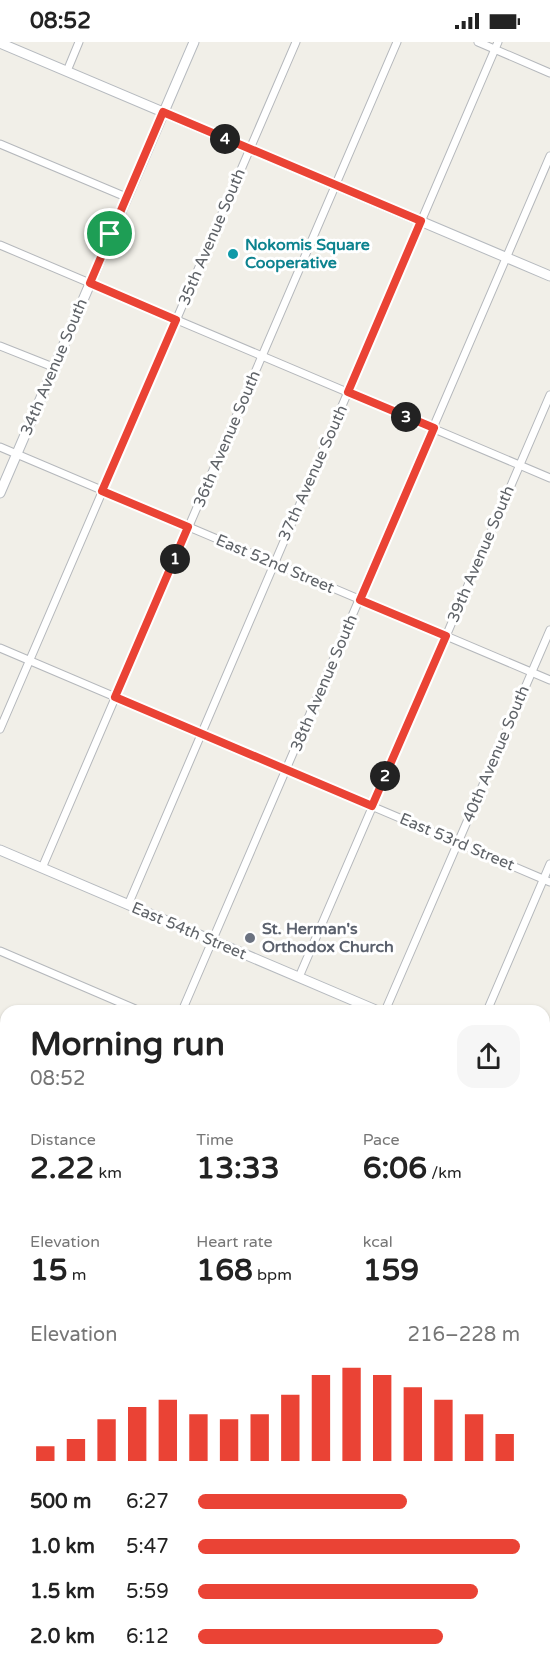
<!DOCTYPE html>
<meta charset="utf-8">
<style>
:root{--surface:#fff;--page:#f6f6f6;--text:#222;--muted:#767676;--accent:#ea4335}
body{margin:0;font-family:"Varela Round",sans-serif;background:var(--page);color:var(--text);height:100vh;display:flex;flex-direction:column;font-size:22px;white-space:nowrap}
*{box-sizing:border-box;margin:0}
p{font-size:20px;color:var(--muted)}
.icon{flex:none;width:33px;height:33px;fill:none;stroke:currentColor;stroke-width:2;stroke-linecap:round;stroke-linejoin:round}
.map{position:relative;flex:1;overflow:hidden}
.drawer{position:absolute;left:0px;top:963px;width:550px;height:668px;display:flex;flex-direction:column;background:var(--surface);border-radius:18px 18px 0 0;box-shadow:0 2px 4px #0004}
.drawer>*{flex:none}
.pin{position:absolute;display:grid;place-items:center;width:51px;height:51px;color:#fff;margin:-26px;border:3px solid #fff;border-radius:50%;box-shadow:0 2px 6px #0007}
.km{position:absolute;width:30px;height:30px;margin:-15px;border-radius:50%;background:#222;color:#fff;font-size:16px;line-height:30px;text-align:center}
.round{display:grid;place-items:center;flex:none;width:63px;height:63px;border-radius:18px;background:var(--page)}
.headline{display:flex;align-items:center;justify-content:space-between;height:102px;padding:0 30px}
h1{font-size:33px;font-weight:800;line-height:45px}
.stats{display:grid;grid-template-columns:repeat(3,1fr);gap:9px;height:102px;padding:6px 30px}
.stats div{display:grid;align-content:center}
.stats b{font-size:30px;font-weight:800}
.stats small{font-size:16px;font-weight:400}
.stats p{font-size:16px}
.chart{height:168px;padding:12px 30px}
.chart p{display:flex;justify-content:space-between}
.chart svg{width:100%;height:108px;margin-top:6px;stroke:var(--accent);stroke-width:6}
ul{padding:0 30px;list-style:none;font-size:20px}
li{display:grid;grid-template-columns:96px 72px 1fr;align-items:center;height:45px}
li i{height:15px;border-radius:8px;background:var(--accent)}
.status{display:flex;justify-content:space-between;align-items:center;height:42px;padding:0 30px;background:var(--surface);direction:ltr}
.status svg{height:16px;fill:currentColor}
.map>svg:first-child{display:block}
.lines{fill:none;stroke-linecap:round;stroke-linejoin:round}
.street-casing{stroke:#b5b8bc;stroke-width:9}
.secondary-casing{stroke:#b6babf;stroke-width:11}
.highway-casing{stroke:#f9ab00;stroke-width:14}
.street{stroke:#fff;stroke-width:7}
.secondary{stroke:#fff;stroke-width:9}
.highway{stroke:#fde293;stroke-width:12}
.route-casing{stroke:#fff;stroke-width:12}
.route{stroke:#ea4335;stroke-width:8}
.culture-dot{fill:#0f9aa8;stroke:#fff;stroke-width:2}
.worship-dot{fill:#6b7280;stroke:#fff;stroke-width:2}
.labels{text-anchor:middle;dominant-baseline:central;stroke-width:6;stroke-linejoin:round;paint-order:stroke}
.street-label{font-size:16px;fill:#5f6368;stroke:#fff}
.culture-label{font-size:16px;font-weight:bold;fill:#0d838f;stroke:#fff;text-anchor:start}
.worship-label{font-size:16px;font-weight:bold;fill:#5b616d;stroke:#fff;text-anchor:start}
</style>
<div class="status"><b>08:52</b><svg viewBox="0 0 49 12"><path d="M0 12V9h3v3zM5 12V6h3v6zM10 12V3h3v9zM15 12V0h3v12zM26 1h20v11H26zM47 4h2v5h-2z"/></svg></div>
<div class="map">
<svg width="550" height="1630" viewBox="0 0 550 1630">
<rect width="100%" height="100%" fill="#f1efe8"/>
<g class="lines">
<!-- street casing -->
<g class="street-casing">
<g id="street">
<polyline points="478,0 550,31"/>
<polyline points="67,29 79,0"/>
<polyline points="0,102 126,155"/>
<polyline points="0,203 550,436"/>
<polyline points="0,304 53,325"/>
<polyline points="0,405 550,638"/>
<polyline points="0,606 550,840"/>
<polyline points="0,687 296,0"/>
<polyline points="42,826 397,0"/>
<polyline points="128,863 498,0"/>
<polyline points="0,909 140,969"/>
<polyline points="299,935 550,353"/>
<polyline points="182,969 550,114"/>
<polyline points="385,969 550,588"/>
<polyline points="487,969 550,822"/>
<polyline points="0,1010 6,1012"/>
<polyline points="544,1069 550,1057"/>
<polyline points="0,1155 6,1141"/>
<polyline points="0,1213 6,1215"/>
<polyline points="544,1241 550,1243"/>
<polyline points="544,1303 550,1291"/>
<polyline points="0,1388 6,1375"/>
<polyline points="0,1414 6,1417"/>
<polyline points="544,1444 550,1446"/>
<polyline points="544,1537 550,1524"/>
<polyline points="0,1564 6,1567"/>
<polyline points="0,1617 6,1620"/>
<polyline points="17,1624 30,1630"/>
<polyline points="142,1624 155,1630"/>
<polyline points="496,1624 509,1630"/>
<polyline points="200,1630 202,1624"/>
<polyline points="302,1630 304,1624"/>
<polyline points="402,1630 405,1624"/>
</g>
</g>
<!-- secondary casing -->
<g class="secondary-casing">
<g id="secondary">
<polyline points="0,1 550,234"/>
<polyline points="0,451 194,0"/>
<polyline points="0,808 378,969"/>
<polyline points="544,1039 550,1041"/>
</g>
</g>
<!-- highway casing -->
<g class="highway-casing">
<g id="highway">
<polyline points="0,1584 6,1587"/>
<polyline points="0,1596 6,1599"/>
<polyline points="67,1624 81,1630"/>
<polyline points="94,1624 106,1630"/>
</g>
</g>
<!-- street -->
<use href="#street" class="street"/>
<!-- secondary -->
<use href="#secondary" class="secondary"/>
<!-- highway -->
<use href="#highway" class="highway"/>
</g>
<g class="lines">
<!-- route casing -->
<g class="route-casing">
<polygon id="route" points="163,70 421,179 348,350 434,386 360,558 446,594 372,764 115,655 188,485 102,449 176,278 90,241"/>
</g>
<!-- route -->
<use href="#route" class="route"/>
</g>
<!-- markers -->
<circle class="culture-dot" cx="233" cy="212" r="6"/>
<circle class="worship-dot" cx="250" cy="896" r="6"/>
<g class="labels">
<!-- street labels -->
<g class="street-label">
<text transform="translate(212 195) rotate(-67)">35th Avenue South</text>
<text transform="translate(54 325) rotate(-67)">34th Avenue South</text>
<text transform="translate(227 397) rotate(-67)">36th Avenue South</text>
<text transform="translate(313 431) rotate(-66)">37th Avenue South</text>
<text transform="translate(481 512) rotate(-67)">39th Avenue South</text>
<text transform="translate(275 522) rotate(23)">East 52nd Street</text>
<text transform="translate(324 641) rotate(-67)">38th Avenue South</text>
<text transform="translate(496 712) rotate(-67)">40th Avenue South</text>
<text transform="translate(457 800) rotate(23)">East 53rd Street</text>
<text transform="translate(189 889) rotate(23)">East 54th Street</text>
</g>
<!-- culture labels -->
<g class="culture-label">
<text x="245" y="203">Nokomis Square<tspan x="245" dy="18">Cooperative</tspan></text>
</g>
<!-- worship labels -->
<g class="worship-label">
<text x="262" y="887">St. Herman's<tspan x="262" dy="18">Orthodox Church</tspan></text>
</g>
</g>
</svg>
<div class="pin" style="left:110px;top:192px;background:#1e9e55"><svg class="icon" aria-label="arrive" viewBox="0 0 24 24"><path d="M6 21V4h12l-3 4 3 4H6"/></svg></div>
<b class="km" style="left:175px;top:517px">1</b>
<b class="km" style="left:385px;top:734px">2</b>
<b class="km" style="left:406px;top:375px">3</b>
<b class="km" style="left:225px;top:97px">4</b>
<section class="drawer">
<div class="headline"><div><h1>Morning run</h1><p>08:52</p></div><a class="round"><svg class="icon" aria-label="share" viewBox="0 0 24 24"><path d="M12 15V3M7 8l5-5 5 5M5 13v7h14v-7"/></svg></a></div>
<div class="stats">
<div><p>Distance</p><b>2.22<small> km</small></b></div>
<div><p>Time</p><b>13:33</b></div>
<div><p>Pace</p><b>6:06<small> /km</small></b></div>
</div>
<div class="stats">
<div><p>Elevation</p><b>15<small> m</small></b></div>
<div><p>Heart rate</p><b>168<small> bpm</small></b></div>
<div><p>kcal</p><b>159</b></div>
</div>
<div class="chart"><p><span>Elevation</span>216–228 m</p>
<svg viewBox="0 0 160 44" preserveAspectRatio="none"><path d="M5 44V38M15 44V35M25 44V27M35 44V22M45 44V19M55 44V25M65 44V27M75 44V25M85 44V17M95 44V9M105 44V6M115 44V9M125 44V14M135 44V19M145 44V25M155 44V33"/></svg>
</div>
<ul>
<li><b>500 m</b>6:27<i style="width:65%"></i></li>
<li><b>1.0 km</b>5:47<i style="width:100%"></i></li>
<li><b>1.5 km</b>5:59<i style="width:87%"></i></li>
<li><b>2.0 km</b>6:12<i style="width:76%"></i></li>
</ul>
</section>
</div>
